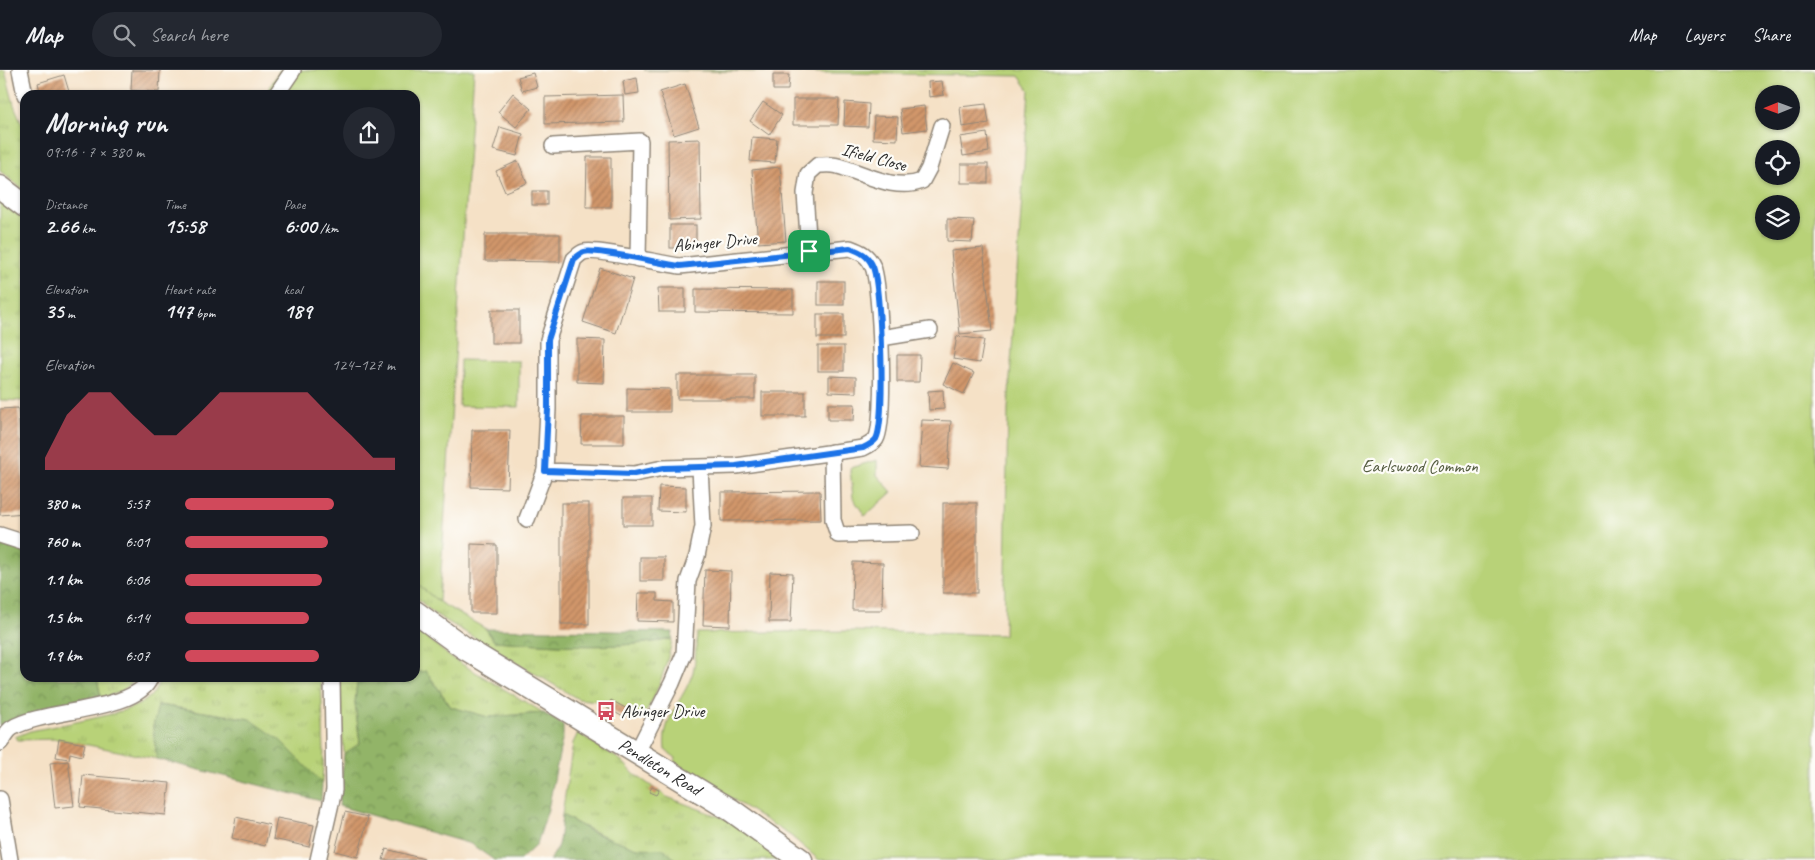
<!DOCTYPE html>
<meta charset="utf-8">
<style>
:root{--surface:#171b24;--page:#242831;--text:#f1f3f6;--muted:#9ea1a6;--line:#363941;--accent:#d1495b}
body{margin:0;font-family:Caveat,sans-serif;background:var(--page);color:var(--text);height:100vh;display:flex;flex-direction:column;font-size:19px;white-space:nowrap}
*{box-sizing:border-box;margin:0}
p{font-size:16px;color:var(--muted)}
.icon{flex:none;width:28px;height:28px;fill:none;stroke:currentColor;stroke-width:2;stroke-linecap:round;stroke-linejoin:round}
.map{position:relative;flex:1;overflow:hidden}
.sheet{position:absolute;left:20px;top:20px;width:400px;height:592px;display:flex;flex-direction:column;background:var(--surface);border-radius:15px;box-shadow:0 1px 4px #0004}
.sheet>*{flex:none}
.needle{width:32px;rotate:269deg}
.buttons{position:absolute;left:1755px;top:15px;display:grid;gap:10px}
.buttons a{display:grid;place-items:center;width:45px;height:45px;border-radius:50%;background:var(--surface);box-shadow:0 1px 4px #0004;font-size:25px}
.pin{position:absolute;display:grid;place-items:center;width:42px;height:42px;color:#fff;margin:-21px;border-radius:10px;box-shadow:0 2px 8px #0006}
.round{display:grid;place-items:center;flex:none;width:52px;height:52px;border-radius:26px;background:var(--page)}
.headline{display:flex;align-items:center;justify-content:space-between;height:85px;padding:0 25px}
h1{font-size:28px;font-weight:700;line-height:38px}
.metrics{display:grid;grid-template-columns:repeat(3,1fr);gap:8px;height:85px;padding:5px 25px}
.metrics div{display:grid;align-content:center}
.metrics b{font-size:21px;font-weight:700}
.metrics small{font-size:14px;font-weight:400}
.metrics p{font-size:14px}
.chart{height:140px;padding:10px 25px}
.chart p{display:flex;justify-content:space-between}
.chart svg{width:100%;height:90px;margin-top:5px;fill:var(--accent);opacity:.7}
ul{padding:0 25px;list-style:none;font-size:16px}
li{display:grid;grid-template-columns:80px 60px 1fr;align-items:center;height:38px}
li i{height:12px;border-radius:6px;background:var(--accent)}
header{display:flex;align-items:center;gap:30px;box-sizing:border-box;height:70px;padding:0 25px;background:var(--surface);border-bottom:1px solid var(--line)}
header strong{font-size:24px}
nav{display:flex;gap:28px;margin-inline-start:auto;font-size:18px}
.search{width:350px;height:45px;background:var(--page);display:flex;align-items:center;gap:12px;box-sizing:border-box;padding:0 18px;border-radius:28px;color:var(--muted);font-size:19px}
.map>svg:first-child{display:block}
.grass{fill:url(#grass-tufts);stroke:#727e52}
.forest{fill:url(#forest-crowns);stroke:#5e704a}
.park{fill:#b8d278;stroke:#727e52;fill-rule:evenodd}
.building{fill:url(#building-hatch)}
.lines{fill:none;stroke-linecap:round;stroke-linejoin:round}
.street-casing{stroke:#908678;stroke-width:18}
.secondary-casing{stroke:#908678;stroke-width:25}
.street{stroke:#fff;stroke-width:15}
.secondary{stroke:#fff;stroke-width:22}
.route-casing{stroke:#fff;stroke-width:10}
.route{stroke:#1a73e8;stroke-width:6}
.labels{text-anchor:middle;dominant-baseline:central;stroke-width:4.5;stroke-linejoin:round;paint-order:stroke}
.street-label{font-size:18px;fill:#2b2b2b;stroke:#fdfcf7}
.park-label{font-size:18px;fill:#555d42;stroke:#fdfcf7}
.poi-label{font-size:18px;fill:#2b2b2b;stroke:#fdfcf7;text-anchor:start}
</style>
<header>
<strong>Map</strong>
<div class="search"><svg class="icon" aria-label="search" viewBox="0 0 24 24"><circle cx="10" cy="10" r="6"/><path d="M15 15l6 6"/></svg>Search here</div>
<nav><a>Map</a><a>Layers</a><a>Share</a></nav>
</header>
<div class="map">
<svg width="1815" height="790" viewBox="0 0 1815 790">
<defs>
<pattern id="grass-tufts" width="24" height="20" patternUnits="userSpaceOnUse" patternTransform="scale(1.25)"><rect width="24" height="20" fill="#b8d278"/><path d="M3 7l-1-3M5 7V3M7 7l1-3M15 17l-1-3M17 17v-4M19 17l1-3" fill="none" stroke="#9eb468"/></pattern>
<pattern id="forest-crowns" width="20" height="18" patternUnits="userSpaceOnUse" patternTransform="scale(1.25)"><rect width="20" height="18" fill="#92b468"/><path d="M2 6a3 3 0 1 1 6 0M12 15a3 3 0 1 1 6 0" fill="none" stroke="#779356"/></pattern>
<pattern id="building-hatch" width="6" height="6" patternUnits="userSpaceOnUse" patternTransform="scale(1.25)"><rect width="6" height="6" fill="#d2976b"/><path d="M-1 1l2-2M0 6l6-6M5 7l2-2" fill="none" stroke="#ab7b58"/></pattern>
</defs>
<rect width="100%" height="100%" fill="#fdfcf7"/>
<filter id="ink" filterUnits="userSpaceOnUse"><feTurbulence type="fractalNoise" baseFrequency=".02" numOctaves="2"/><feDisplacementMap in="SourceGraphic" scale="10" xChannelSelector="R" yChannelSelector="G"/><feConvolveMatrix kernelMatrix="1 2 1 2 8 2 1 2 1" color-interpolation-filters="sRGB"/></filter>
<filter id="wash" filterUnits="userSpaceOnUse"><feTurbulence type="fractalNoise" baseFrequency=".0096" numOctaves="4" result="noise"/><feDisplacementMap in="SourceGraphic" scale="20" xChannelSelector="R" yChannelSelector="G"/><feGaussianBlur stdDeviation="1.12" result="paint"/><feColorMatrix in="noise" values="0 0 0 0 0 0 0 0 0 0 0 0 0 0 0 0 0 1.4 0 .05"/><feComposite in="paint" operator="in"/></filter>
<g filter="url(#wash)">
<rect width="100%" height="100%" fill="#f5e1c6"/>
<!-- grass -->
<g class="grass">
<polygon points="0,0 5,0 14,35 25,61 25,121 0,101"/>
<polygon points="0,127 25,148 25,331 0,330"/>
<path d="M 415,512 L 439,532 L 486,559 L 494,571 C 554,575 613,580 672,569 C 670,586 654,636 642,646 C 639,648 634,649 631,650 L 598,631 L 578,629 L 433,543 L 415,526 Z"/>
<polygon points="415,557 450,587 544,643 488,647 451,637 426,601 415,603"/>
<polygon points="97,608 137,608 121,622 101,628"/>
<path d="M 159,608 L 321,608 L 324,681 L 322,713 L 250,649 L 159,635 L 153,657 L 157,689 L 59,669 L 18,670 L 15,667 L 30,661 C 54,656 130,644 146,630 C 154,624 158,617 159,608 Z"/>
<polygon points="338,608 383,608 357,613 355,633 360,674 344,684"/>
<path d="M 578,663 L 622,691 L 634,704 L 667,727 L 736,753 L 784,790 L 676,790 C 655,771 655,784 634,777 C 608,769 585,758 562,745 L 573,673 Z"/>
</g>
<!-- forest -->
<g class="forest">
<polygon points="0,475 25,482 25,608 97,608 101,628 29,644 0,656"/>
<path d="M 486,559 L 673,562 L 672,569 C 613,580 554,575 494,571 Z"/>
<polygon points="426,601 451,637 488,647 544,643 563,655 563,665 548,739 537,774 520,790 494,790 471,774 339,736 344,684 360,673 355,633 357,613 383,608 415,608 415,603"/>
<polygon points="158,635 250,649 280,670 322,713 321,731 157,689 153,657"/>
<path d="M 562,745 L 592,762 L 637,778 L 664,779 L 676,790 L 549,790 C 561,779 560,761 562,745 Z"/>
</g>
<!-- park -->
<g class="park">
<polygon points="280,0 474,0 439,532 415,512 415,25 270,25 266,23"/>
<path d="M 644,0 L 1815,0 L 1815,790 L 819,790 L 791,766 L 674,692 L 676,688 L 665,680 C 661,647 684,631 693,602 C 696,589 696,576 697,563 L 852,561 L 1004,565 L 1008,339 L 1029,20 L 1019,6 ZM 1764,24 L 1791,24 L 1791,51 L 1764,51 ZM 1764,79 L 1791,79 L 1791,106 L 1764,106 ZM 1764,134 L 1791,134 L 1791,161 L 1764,161 Z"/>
<polygon points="460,290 519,291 519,337 459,336"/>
<polygon points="877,390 877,405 892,422 865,446 853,428 850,398"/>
</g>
<g id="blocks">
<!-- building -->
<g class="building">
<polygon points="132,0 160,0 159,22 131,20"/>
<polygon points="533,3 537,17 522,21 518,7"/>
<polygon points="64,5 70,25 41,25 38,13"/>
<polygon points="773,5 789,5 788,20 773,20"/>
<polygon points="637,8 639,23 625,25 623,11"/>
<polygon points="942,11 944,25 929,27 928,12"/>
<polygon points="685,14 699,57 674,65 660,22"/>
<polygon points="513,23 531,39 516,57 498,42"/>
<polygon points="623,25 624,52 545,54 545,27"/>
<polygon points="793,29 839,29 838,55 793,55"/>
<polygon points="763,32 782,45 769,65 750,51"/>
<polygon points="845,32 869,34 868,57 844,56"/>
<polygon points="986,34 989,53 962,57 960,37"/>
<polygon points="924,36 927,59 903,62 900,39"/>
<polygon points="874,46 898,47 897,70 873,69"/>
<polygon points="500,57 523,64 517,86 493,80"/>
<polygon points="987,63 989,82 963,86 960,67"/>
<polygon points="752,67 777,69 775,93 750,91"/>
<polygon points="700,69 701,149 669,150 668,70"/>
<polygon points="587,87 611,87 611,137 586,137"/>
<polygon points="518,91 527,113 505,122 496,101"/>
<rect x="961" y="94" width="27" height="19"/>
<polygon points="780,97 786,171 758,173 752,100"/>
<rect x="532" y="121" width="15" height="14"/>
<polygon points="947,149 974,150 972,172 947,171"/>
<rect x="670" y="155" width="26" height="23"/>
<polygon points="485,164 560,164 560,192 485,191"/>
<polygon points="983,178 992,261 960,264 951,181"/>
<polygon points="600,198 633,209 616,263 583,252"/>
<rect x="818" y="211" width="26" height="24"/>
<polygon points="658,218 685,218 685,242 659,242"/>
<polygon points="695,219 793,220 793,243 695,242"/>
<rect x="491" y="240" width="28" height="33"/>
<rect x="817" y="244" width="27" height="24"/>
<polygon points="957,266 984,270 980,293 953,289"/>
<polygon points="577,269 605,270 604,313 577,312"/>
<rect x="818" y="276" width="26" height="25"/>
<polygon points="897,285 920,285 919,312 897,312"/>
<polygon points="953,293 974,303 964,324 943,314"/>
<rect x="677" y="305" width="78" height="24"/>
<polygon points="829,306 856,307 856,323 829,322"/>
<polygon points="627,318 670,319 670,342 627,342"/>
<polygon points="943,320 944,339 929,340 928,321"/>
<rect x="762" y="322" width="43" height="24"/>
<polygon points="828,334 855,334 854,350 828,350"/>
<polygon points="18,338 25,443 0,445 0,339"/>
<polygon points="582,346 624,346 624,374 581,374"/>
<polygon points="922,350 951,351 948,399 919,397"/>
<polygon points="472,360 510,360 508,418 471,417"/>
<polygon points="659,416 686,417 686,442 658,441"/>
<polygon points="820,421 821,450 721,451 721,422"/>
<rect x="623" y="428" width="29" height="27"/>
<rect x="561" y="433" width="28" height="121"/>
<rect x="943" y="433" width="34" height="90"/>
<polygon points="471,474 497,475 497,543 471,543"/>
<rect x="640" y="487" width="24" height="24"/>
<polygon points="853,492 883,493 882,540 852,540"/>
<polygon points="705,500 731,501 730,556 703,555"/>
<polygon points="770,502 793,503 791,552 769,552"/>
<polygon points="638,523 657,523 657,531 673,532 673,552 637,551"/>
<polygon points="611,630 629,640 625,648 607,638"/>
<polygon points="59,669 85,674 82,686 70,683 69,689 56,687"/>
<polygon points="68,691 74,736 55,738 50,693"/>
<polygon points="83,705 170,713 166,745 80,737"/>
<polygon points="652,717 659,720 656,725 649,722"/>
<polygon points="345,742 368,747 358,787 335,781"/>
<polygon points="236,747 270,755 265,776 232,768"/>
<polygon points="277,748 314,755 309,777 273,769"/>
<polygon points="386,779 424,789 424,790 383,790"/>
</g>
</g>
</g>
<g filter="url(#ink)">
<use href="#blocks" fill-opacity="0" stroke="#908678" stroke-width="1"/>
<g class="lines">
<!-- street casing -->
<g class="street-casing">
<g id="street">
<polyline points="20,0 25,25"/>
<polyline points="276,25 293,0"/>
<polyline points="553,76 640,71 638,189"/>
<path d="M 850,178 C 861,182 868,185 873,197 C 881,217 886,352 876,369 C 873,373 867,376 863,378 L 736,396 L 663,398 L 634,404 L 545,401 L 548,339 L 548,270 L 574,189 C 577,187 580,183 584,182 C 594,178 663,194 680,196 Z"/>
<path d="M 809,181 L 805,123 L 808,104 L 818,95 C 824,95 832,94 838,96 C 864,103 895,122 922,111 L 929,98 L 942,56"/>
<polyline points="881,268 930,260"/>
<polyline points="832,382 833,450 838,465 912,463"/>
<polyline points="527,449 545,401"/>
<polyline points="0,465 25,473"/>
<path d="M 0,673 C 4,668 7,661 12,658 C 42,639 137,642 150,608"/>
<polyline points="637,682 672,613 684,584 688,511 697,486 703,456 700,398"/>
<polyline points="0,729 10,790"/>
<polyline points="318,790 334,720 332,608"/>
</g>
</g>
<!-- secondary casing -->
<g class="secondary-casing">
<g id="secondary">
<polyline points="0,117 25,136"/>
<path id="s1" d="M 415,542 L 463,577 L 731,740 L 801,790"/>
</g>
</g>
<!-- street -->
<use href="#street" class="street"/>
<!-- secondary -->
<use href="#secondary" class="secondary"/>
</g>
</g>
<g class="lines" filter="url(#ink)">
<!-- route casing -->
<g class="route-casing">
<path id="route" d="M 850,178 C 861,182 868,185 873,197 C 881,217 886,351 876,369 C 873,373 867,376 863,378 L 736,396 L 664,398 L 634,404 L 545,401 L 548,339 L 548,270 L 574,189 C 577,187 581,183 584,182 C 593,178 663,194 680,196 Z"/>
</g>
<!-- route -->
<use href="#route" class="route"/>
</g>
<!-- icons -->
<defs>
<g id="bus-bare" transform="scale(1.5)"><path d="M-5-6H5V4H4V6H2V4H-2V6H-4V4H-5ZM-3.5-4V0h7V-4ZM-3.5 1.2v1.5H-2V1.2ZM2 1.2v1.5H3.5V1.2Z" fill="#d1495b" stroke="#fdfcf7" stroke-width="2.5" paint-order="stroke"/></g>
</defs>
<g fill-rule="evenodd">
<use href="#bus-bare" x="606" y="641"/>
</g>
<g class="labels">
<!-- street labels -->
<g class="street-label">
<text transform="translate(874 87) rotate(15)">Ifield Close</text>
<text transform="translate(715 172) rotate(-5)">Abinger Drive</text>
<text stroke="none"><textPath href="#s1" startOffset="290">Pendleton Road</textPath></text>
</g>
<!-- park labels -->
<g class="park-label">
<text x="1420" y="396">Earlswood Common</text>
</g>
<!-- poi labels -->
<g class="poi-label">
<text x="621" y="641">Abinger Drive</text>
</g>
</g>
</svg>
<div class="buttons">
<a><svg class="needle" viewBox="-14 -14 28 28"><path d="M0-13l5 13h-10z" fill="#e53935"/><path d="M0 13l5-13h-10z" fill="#9ea1a6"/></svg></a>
<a><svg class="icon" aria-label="locate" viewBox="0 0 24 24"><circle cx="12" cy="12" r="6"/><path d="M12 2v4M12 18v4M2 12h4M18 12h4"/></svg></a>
<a><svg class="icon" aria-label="layers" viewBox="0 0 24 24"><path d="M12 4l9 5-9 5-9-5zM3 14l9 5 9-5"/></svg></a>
</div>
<div class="pin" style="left:809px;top:181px;background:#1e9e55"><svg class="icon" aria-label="arrive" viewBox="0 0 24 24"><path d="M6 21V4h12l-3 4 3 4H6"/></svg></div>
<section class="sheet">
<div class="headline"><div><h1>Morning run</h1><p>09:16 · 7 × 380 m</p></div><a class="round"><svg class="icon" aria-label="share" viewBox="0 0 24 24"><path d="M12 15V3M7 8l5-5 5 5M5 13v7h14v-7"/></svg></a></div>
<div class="metrics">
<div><p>Distance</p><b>2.66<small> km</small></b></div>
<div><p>Time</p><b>15:58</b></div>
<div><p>Pace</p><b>6:00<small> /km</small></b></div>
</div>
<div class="metrics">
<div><p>Elevation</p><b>35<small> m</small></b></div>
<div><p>Heart rate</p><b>147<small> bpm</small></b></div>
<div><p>kcal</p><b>189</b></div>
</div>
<div class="chart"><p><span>Elevation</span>124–127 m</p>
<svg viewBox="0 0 160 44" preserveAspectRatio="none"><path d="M0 44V38L10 17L20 6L30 6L40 17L50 27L60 27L70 17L80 6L90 6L100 6L110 6L120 6L130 17L140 27L150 38L160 38V44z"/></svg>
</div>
<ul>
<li><b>380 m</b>5:57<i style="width:71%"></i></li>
<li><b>760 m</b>6:01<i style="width:68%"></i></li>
<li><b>1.1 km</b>6:06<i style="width:65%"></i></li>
<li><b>1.5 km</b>6:14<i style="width:59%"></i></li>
<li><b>1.9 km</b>6:07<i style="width:64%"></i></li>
</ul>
</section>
</div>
